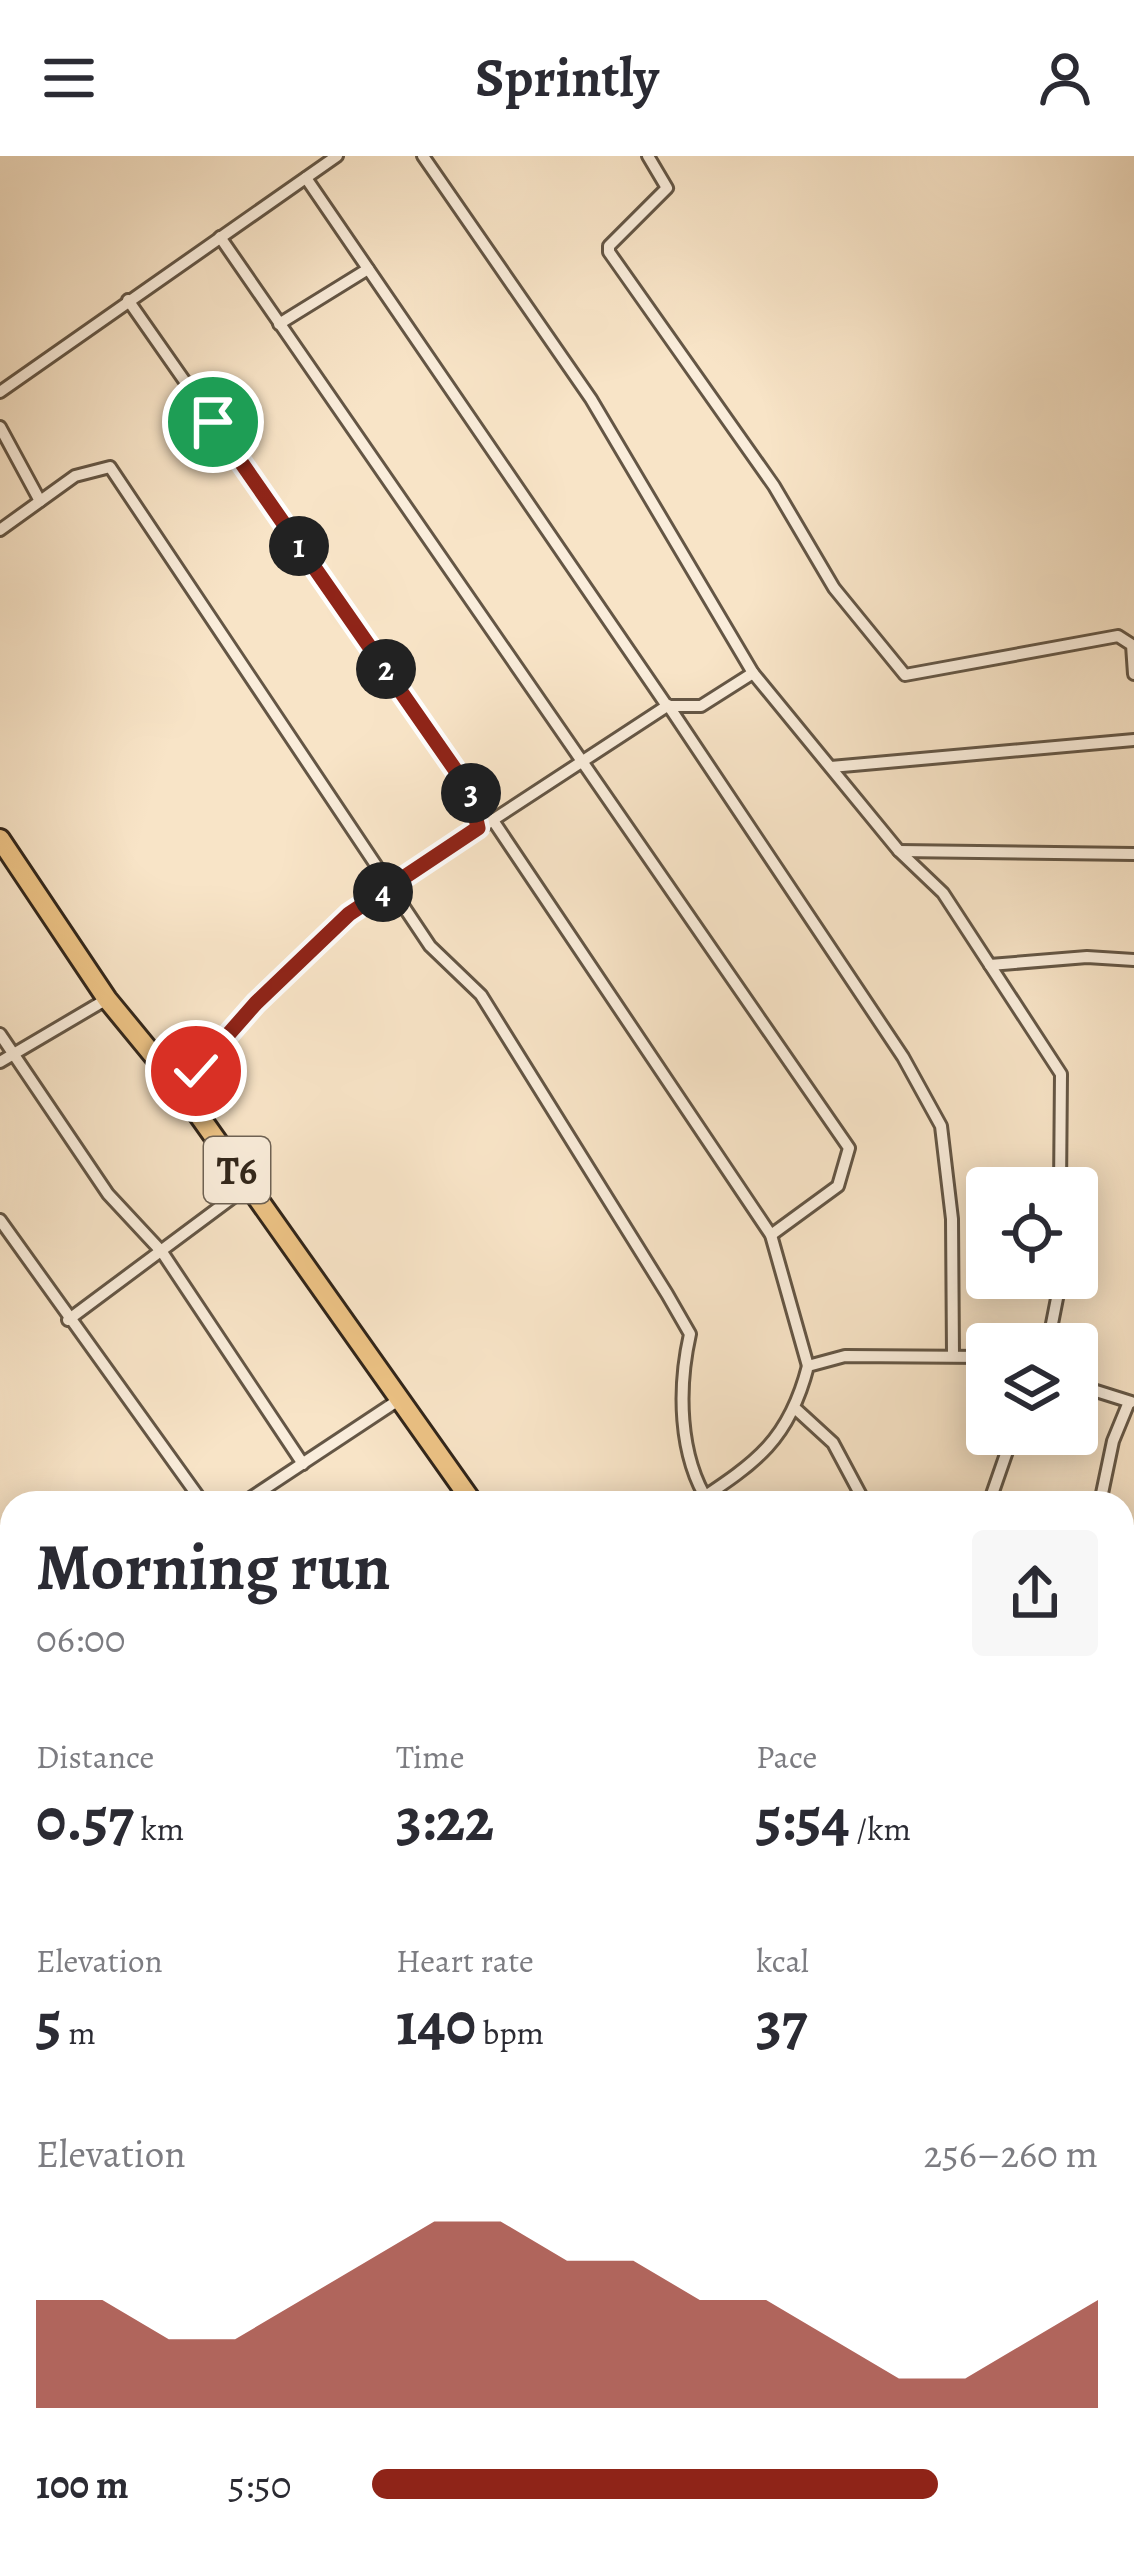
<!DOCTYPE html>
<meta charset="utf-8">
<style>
:root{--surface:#fff;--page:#f7f7f7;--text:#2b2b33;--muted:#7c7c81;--accent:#8f2418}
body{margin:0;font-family:Alegreya,serif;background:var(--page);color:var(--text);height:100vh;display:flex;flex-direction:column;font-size:45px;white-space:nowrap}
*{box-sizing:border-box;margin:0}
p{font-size:39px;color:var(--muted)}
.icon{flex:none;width:66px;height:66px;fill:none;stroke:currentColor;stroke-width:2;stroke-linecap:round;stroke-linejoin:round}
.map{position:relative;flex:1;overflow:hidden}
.details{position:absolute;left:0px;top:1335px;width:1134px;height:1065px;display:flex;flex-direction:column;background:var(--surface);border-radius:36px 36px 0 0;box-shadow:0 6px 30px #0003}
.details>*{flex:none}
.controls{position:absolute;left:966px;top:1011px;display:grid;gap:24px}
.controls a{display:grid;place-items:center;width:132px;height:132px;border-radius:12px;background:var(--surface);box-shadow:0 6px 30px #0003;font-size:60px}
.pin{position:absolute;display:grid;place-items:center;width:102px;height:102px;color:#fff;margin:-51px;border:6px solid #fff;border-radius:50%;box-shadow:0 3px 12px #0007}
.km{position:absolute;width:60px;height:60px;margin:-30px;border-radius:50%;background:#222;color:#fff;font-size:33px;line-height:60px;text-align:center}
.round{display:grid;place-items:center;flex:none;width:126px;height:126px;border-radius:12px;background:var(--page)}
.head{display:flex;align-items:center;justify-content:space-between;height:204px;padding:0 36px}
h1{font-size:66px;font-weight:700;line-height:90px}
.metrics{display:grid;grid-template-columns:repeat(3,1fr);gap:18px;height:204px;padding:12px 36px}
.metrics div{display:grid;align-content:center}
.metrics b{font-size:60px;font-weight:700}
.metrics small{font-size:33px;font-weight:400}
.metrics p{font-size:33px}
.chart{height:336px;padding:24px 36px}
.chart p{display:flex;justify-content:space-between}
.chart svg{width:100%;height:216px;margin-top:12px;fill:var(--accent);opacity:.7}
ul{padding:0 36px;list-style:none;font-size:39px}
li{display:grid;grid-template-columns:192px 144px 1fr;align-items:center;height:90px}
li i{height:30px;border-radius:15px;background:var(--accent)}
header{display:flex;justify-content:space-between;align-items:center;height:156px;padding:0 36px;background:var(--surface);font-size:54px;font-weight:700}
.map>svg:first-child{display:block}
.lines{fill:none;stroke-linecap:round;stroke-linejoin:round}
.street-casing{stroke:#645645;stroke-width:16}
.secondary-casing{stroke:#32261a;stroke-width:21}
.highway-casing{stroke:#32261a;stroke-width:24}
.street{stroke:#faeddb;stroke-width:10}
.secondary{stroke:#faeddb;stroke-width:15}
.highway{stroke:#ecc284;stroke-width:18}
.route-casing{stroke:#fff;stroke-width:24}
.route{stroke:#8f2418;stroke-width:15}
.labels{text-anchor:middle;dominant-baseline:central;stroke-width:10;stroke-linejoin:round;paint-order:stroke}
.shield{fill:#faeddb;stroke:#6e6254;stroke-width:3}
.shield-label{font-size:39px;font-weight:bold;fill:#32261a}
</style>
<header><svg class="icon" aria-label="menu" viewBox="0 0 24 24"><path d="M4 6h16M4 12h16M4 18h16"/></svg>Sprintly<svg class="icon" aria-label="person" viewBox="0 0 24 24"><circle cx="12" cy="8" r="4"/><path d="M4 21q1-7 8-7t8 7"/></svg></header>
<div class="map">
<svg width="1134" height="2399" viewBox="0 0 1134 2399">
<rect width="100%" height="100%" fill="#f8e4c7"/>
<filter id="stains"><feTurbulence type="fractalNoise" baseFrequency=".00167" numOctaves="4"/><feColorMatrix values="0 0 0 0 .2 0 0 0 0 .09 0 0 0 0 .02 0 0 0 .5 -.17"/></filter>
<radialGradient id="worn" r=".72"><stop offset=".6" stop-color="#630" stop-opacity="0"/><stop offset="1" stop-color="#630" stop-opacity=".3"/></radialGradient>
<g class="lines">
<!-- street casing -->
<g class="street-casing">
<g id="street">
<polyline points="423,0 591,243 753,517 899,695 943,737 1061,918 1060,1032"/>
<polyline points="648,0 667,32 609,90 609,96 774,330 834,432 905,519 1118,480 1132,489 1134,518"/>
<polyline points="306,22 667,550"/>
<polyline points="220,81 849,992 838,1030 771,1079"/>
<polyline points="128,144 471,635 479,672"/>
<polyline points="279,168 368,113"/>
<polyline points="0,236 337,0"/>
<polyline points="0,271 40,345"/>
<path d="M 0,374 L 75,320 L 110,311 L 430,790 L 481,839 L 667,1138 L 690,1178 C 678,1231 678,1299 709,1347"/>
<polyline points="668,549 903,901 941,970 952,1063 953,1198"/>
<polyline points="831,611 1134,584"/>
<polyline points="492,663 771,1079 808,1210"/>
<polyline points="899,695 1134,698"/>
<polyline points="990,809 1087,801 1134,804"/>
<polyline points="0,878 108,1038 162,1096 303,1308"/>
<polyline points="0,906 107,843"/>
<polyline points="176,927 196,915 256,847 349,758 667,550 701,550 753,517"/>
<polyline points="0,1064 203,1347"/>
<polyline points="68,1164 248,1030"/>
<polyline points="1048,1188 1061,1122"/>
<polyline points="1077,1229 1131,1246"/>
<polyline points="797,1254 833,1287 865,1347"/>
<polyline points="243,1347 400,1243"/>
<path d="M 695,1347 C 757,1306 789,1284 808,1210 L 845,1200 L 987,1201"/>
<polyline points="989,1347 1013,1278"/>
<polyline points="1100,1347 1113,1285 1129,1246"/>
<polyline points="1122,1771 1134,1774"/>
<polyline points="0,1797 12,1788"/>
<polyline points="1122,1876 1134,1880"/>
<polyline points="0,1923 12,1913"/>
<polyline points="0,2060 12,2052"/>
<polyline points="343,2388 386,2399"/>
<polyline points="1030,2388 1031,2399"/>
<polyline points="89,2399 91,2388"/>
<polyline points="511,2399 518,2388"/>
</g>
</g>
<!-- secondary casing -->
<g class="secondary-casing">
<polyline id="secondary" points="1122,2143 1134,2159"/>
</g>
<!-- highway casing -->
<g class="highway-casing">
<g id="highway">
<polyline points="0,683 107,843 176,927 473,1347"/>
<polyline points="1122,1964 1134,1965"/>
</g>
</g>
<!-- street -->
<use href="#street" class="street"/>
<!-- secondary -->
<use href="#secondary" class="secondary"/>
<!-- highway -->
<use href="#highway" class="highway"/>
</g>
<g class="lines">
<!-- route casing -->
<g class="route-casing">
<polyline id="route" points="196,915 256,847 349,758 478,672 470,635 213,266"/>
</g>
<!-- route -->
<use href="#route" class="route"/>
</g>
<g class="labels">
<!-- shield labels -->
<rect class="shield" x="204" y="981" width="66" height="66" rx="9"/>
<g class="shield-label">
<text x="237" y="1014">T6</text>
</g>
</g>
<rect width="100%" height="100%" filter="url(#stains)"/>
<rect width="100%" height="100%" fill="url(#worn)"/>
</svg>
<div class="controls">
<a><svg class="icon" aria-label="locate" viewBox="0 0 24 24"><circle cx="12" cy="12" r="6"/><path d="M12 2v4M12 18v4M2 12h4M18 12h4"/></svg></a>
<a><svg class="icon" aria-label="layers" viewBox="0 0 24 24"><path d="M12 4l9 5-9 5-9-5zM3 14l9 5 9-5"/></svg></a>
</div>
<div class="pin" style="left:213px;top:266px;background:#1e9e55"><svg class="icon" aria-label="arrive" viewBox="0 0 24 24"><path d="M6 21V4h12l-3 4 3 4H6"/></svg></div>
<div class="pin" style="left:196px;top:915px;background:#d93025"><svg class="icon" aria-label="check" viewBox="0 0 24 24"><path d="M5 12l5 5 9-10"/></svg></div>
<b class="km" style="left:299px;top:390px">1</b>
<b class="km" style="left:386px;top:513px">2</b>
<b class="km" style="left:471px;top:637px">3</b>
<b class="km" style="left:383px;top:736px">4</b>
<section class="details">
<div class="head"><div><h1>Morning run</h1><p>06:00</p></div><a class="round"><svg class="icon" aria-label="share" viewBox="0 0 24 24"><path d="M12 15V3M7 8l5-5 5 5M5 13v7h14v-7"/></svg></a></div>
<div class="metrics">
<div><p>Distance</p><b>0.57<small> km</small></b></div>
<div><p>Time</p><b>3:22</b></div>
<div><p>Pace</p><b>5:54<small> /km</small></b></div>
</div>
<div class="metrics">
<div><p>Elevation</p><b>5<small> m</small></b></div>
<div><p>Heart rate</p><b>140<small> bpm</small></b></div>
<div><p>kcal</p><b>37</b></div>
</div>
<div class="chart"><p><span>Elevation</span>256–260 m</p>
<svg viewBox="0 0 160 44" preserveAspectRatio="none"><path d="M0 44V22L10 22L20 30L30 30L40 22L50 14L60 6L70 6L80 14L90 14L100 22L110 22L120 30L130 38L140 38L150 30L160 22V44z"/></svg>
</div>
<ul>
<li><b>100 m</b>5:50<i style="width:78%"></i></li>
</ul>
</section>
</div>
